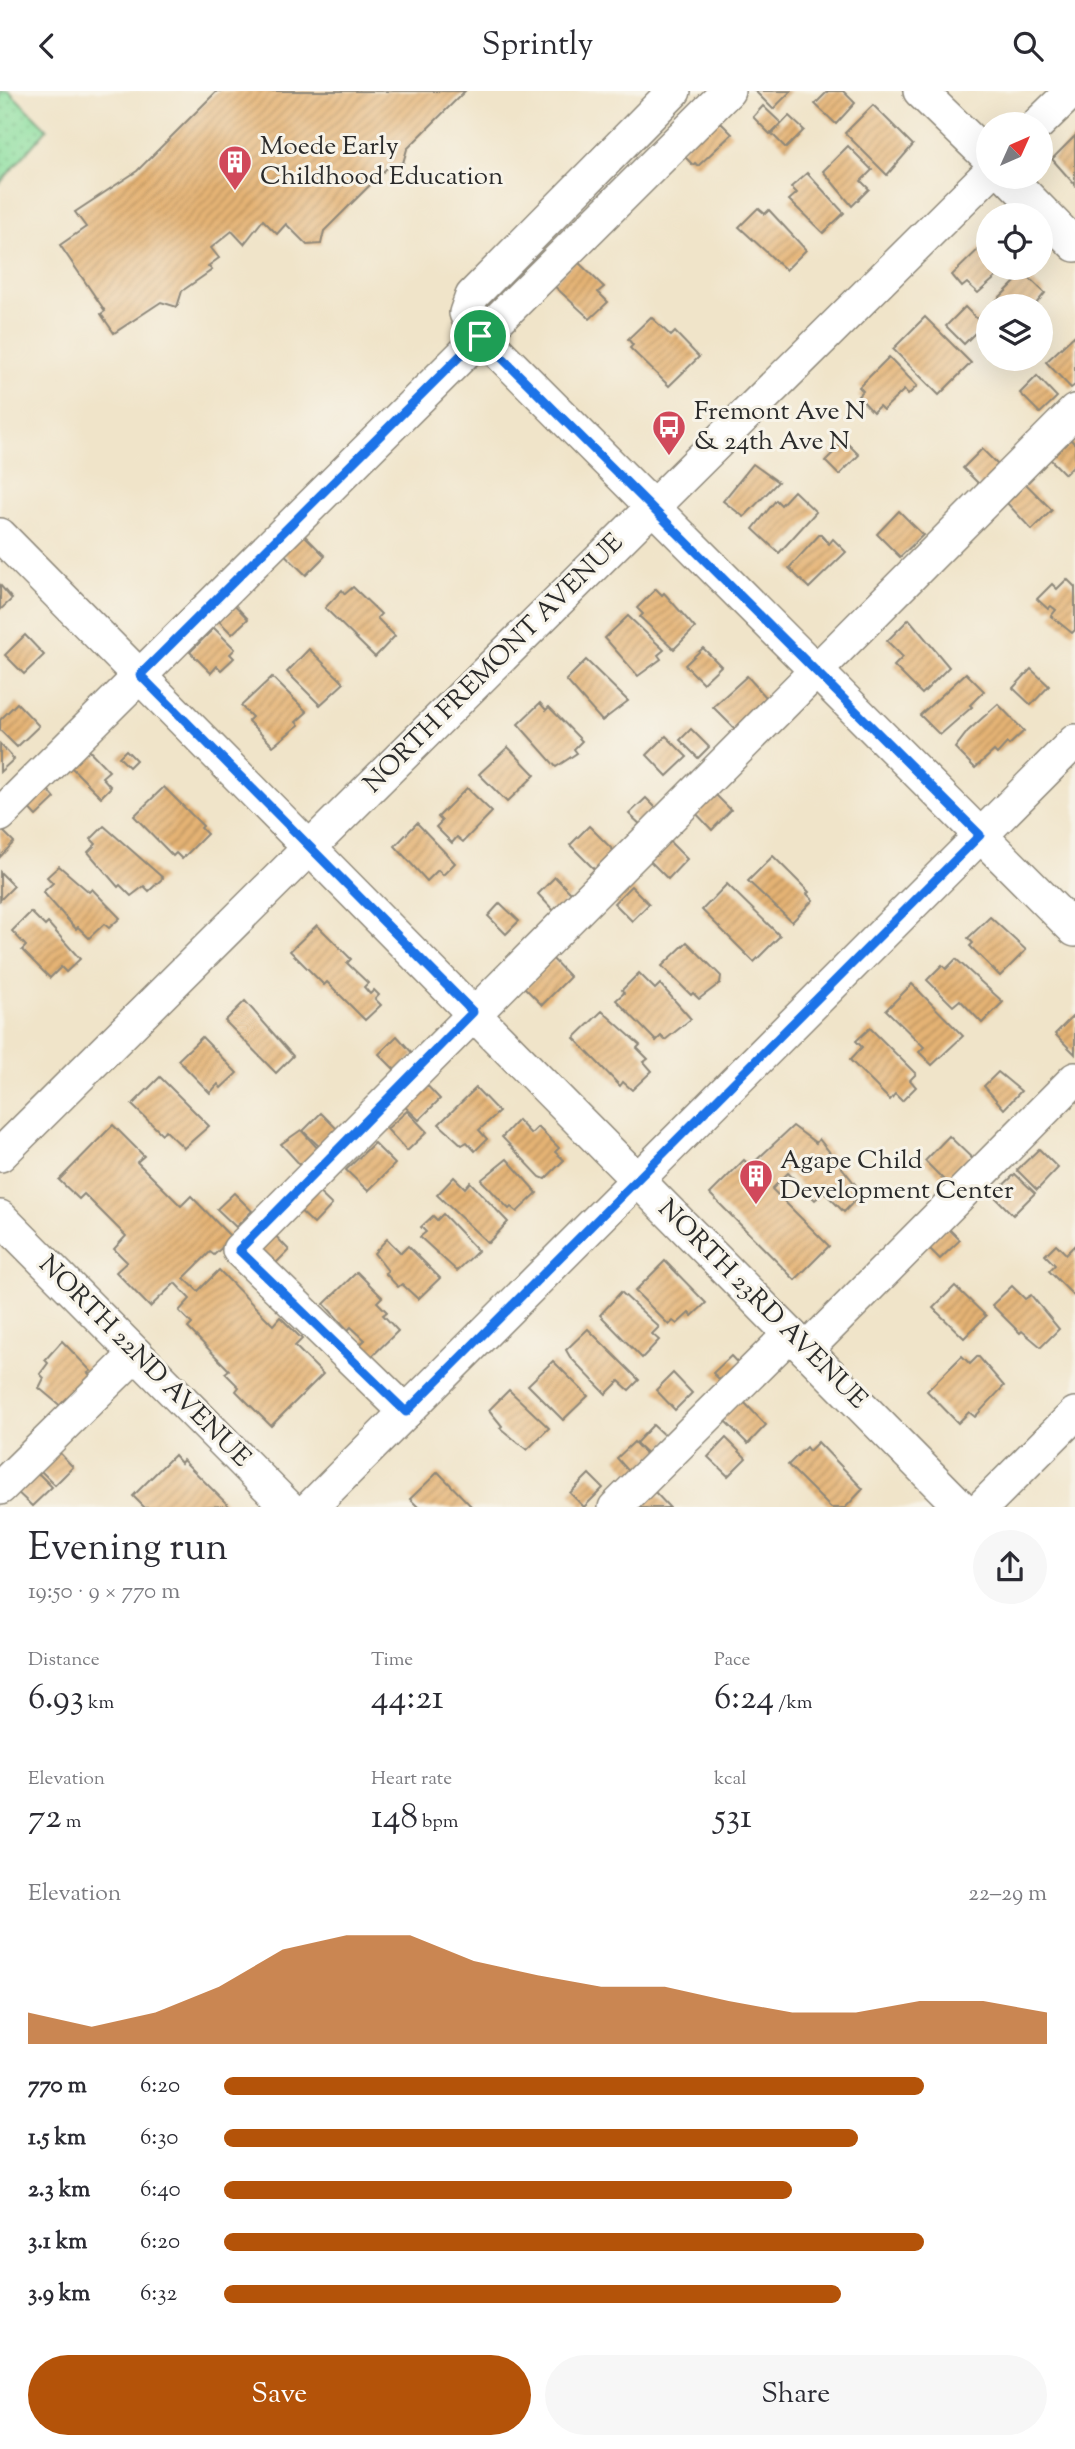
<!DOCTYPE html>
<meta charset="utf-8">
<style>
:root{--surface:#fff;--page:#f7f7f7;--text:#2b2b33;--muted:#7c7c81;--accent:#b45309}
body{margin:0;font-family:"Sorts Mill Goudy",serif;background:var(--page);color:var(--text);height:100vh;display:flex;flex-direction:column;font-size:26px;white-space:nowrap}
*{box-sizing:border-box;margin:0}
p{font-size:23px;color:var(--muted)}
.icon{flex:none;width:38px;height:38px;fill:none;stroke:currentColor;stroke-width:2;stroke-linecap:round;stroke-linejoin:round}
.map{position:relative;height:1416px;overflow:hidden}
.drawer{display:flex;flex-direction:column;background:var(--surface);flex:1}
.drawer>*{flex:none}
.needle{width:46px;rotate:45deg}
.fabs{position:absolute;left:976px;top:21px;display:grid;gap:14px}
.fabs a{display:grid;place-items:center;width:77px;height:77px;border-radius:50%;background:var(--surface);box-shadow:0 7px 28px #0002;font-size:35px}
.pin{position:absolute;display:grid;place-items:center;width:60px;height:60px;color:#fff;margin:-30px;border:4px solid #fff;border-radius:50%;box-shadow:0 2px 7px #0007}
.round{display:grid;place-items:center;flex:none;width:74px;height:74px;border-radius:37px;background:var(--page)}
.summary{display:flex;align-items:center;justify-content:space-between;height:119px;padding:0 28px}
h1{font-size:38px;font-weight:600;line-height:52px}
.metrics{display:grid;grid-template-columns:repeat(3,1fr);gap:10px;height:119px;padding:7px 28px}
.metrics div{display:grid;align-content:center}
.metrics b{font-size:35px;font-weight:600}
.metrics small{font-size:19px;font-weight:400}
.metrics p{font-size:19px}
.chart{height:196px;padding:14px 28px}
.chart p{display:flex;justify-content:space-between}
.chart svg{width:100%;height:126px;margin-top:7px;fill:var(--accent);opacity:.7}
.action{display:flex;gap:14px;margin-top:auto;padding:14px 28px}
.action a{flex:1;height:80px;border-radius:42px;background:var(--accent);color:#fff;font-size:28px;font-weight:600;line-height:80px;text-align:center}
.action a+a{background:var(--page);color:var(--text)}
ul{padding:0 28px;list-style:none;font-size:23px}
li{display:grid;grid-template-columns:112px 84px 1fr;align-items:center;height:52px}
li i{height:18px;border-radius:9px;background:var(--accent)}
header{display:flex;justify-content:space-between;align-items:center;height:91px;padding:0 28px;background:var(--surface);font-size:32px;font-weight:600}
.map>svg:first-child{display:block}
.park{fill:url(#park-dots);stroke:#5c8566;stroke-width:2}
.building{fill:url(#building-hatch)}
.lines{fill:none;stroke-linecap:round;stroke-linejoin:round}
.minor-casing{stroke:#8e887a;stroke-width:36}
.minor{stroke:#fff;stroke-width:33}
.route-casing{stroke:#fff;stroke-width:14}
.route{stroke:#1a73e8;stroke-width:9}
.labels{text-anchor:middle;dominant-baseline:central;stroke-width:6;stroke-linejoin:round;paint-order:stroke}
.poi-label{font-size:26px;fill:#2b2b2b;stroke:#f7f3e8;text-anchor:start}
.street-label{font-size:26px;fill:#2b2b2b;stroke:#f7f3e8}
</style>
<header><svg class="icon" aria-label="back" viewBox="0 0 24 24"><path d="M15 5l-7 7 7 7"/></svg>Sprintly<svg class="icon" aria-label="search" viewBox="0 0 24 24"><circle cx="10" cy="10" r="6"/><path d="M15 15l6 6"/></svg></header>
<div class="map">
<svg width="1075" height="1417" viewBox="0 0 1075 1417">
<defs>
<pattern id="park-dots" width="8" height="8" patternUnits="userSpaceOnUse" patternTransform="scale(1.75)"><rect width="8" height="8" fill="#8ddfa0"/><path d="M2 2h.1M6 6h.1" fill="none" stroke="#7ac08a" stroke-width="1.8" stroke-linecap="round"/></pattern>
<pattern id="building-hatch" width="6" height="6" patternUnits="userSpaceOnUse" patternTransform="scale(1.75)"><rect width="6" height="6" fill="#e5b374"/><path d="M-1 1l2-2M0 6l6-6M5 7l2-2" fill="none" stroke="#ba925f"/></pattern>
</defs>
<rect width="100%" height="100%" fill="#f7f3e8"/>
<filter id="ink" filterUnits="userSpaceOnUse"><feTurbulence type="fractalNoise" baseFrequency=".0143" numOctaves="2"/><feDisplacementMap in="SourceGraphic" scale="14" xChannelSelector="R" yChannelSelector="G"/><feConvolveMatrix kernelMatrix="1 2 1 2 8 2 1 2 1" color-interpolation-filters="sRGB"/></filter>
<filter id="wash" filterUnits="userSpaceOnUse"><feTurbulence type="fractalNoise" baseFrequency=".00686" numOctaves="4" result="noise"/><feDisplacementMap in="SourceGraphic" scale="28" xChannelSelector="R" yChannelSelector="G"/><feGaussianBlur stdDeviation="1.57" result="paint"/><feColorMatrix in="noise" values="0 0 0 0 0 0 0 0 0 0 0 0 0 0 0 0 0 1.4 0 .05"/><feComposite in="paint" operator="in"/></filter>
<g filter="url(#wash)">
<rect width="100%" height="100%" fill="#f0e4c9"/>
<!-- park -->
<polygon class="park" points="0,0 9,0 47,38 0,92"/>
<g id="blocks">
<!-- building -->
<g class="building">
<polygon points="217,0 465,0 407,58 403,72 390,74 324,140 321,153 307,154 286,133 277,143 263,129 244,153 232,140 211,157 219,167 208,175 212,179 182,200 177,216 161,211 114,242 101,223 105,220 60,154 86,136 75,121 137,80"/>
<polygon points="755,0 791,0 773,18"/>
<polygon points="828,0 843,0 855,12 836,33 815,13"/>
<polygon points="873,14 913,54 887,84 845,42"/>
<polygon points="763,15 781,32 770,43 753,26"/>
<polygon points="713,24 732,43 698,75 695,72 693,74 680,61"/>
<polygon points="789,25 804,39 786,57 772,43"/>
<polygon points="1075,45 1075,94 1052,68"/>
<polygon points="848,55 872,79 861,90 869,98 852,115 823,80"/>
<polygon points="807,82 844,122 823,142 789,109 797,102 791,96"/>
<polygon points="758,117 765,123 769,119 806,159 786,179 739,136"/>
<polygon points="989,148 989,177 1003,180 978,202 967,192 962,196 952,184"/>
<polygon points="576,169 604,196 598,201 608,211 590,228 552,193"/>
<polygon points="1024,182 1045,202 1035,214 991,215"/>
<polygon points="965,216 983,234 964,253 946,235"/>
<polygon points="651,226 671,245 675,241 699,266 669,295 630,257 633,254 628,248"/>
<polygon points="925,226 971,272 939,304 893,258"/>
<polygon points="1075,244 1075,294 1071,297 1046,271"/>
<polygon points="889,266 917,295 908,304 904,299 883,319 879,315 873,321 858,305 863,300 859,296"/>
<polygon points="1037,285 1057,306 1040,322 1020,302"/>
<polygon points="1065,343 1075,353 1075,373 1065,383 1045,363"/>
<polygon points="845,350 859,364 839,384 825,370"/>
<polygon points="982,358 1001,377 982,396 963,377"/>
<polygon points="753,373 778,391 744,426 723,410"/>
<polygon points="1026,393 1052,419 1032,439 1007,412"/>
<polygon points="794,400 816,421 779,462 753,438 776,409 781,414"/>
<polygon points="899,420 923,444 900,466 877,443"/>
<polygon points="298,438 325,465 306,484 278,457"/>
<polygon points="820,443 829,453 833,448 846,461 809,497 789,477"/>
<polygon points="1067,488 1075,496 1075,539 1072,542 1051,525 1056,519 1051,515 1048,518 1037,508 1052,493 1057,498"/>
<polygon points="0,494 12,508 0,519"/>
<polygon points="353,496 381,523 377,527 395,545 375,566 325,517 342,499 345,503"/>
<polygon points="656,498 662,504 664,502 695,537 674,558 640,526 643,523 637,517"/>
<polygon points="231,510 248,528 232,543 215,526"/>
<polygon points="628,525 664,559 658,564 661,568 638,585 605,547"/>
<polygon points="909,528 949,576 922,603 894,575 903,566 887,550"/>
<polygon points="214,537 235,558 230,563 234,567 221,579 217,575 211,582 190,561"/>
<polygon points="25,544 44,564 24,583 5,564"/>
<polygon points="703,557 721,575 703,592 685,574"/>
<polygon points="309,558 344,592 320,614 287,581"/>
<polygon points="586,569 628,610 602,630 566,589"/>
<polygon points="1031,578 1049,595 1031,614 1013,597"/>
<polygon points="966,582 984,600 970,614 972,616 940,644 920,624"/>
<polygon points="747,585 766,606 736,639 713,616"/>
<polygon points="272,586 307,621 296,631 299,634 273,655 248,630 252,626 241,615"/>
<polygon points="17,612 39,635 17,656 0,639 0,629"/>
<polygon points="540,612 546,619 549,616 582,650 574,658 577,662 556,676 518,633"/>
<polygon points="998,613 1024,640 1009,654 1007,652 997,663 994,660 975,677 955,657 968,640"/>
<polygon points="691,638 709,656 698,667 680,649"/>
<polygon points="666,645 687,666 667,685 647,664"/>
<polygon points="0,653 14,668 0,681"/>
<polygon points="83,653 109,680 102,686 111,696 101,706 65,670"/>
<polygon points="508,656 535,684 507,711 479,683"/>
<polygon points="126,659 136,669 129,676 119,666"/>
<polygon points="44,694 55,707 36,725 25,713"/>
<polygon points="164,696 203,735 201,737 207,743 182,768 176,762 173,765 134,725"/>
<polygon points="467,697 492,721 463,751 457,746 452,752 436,736 442,730 438,726"/>
<polygon points="711,699 731,719 712,739 692,718"/>
<polygon points="646,707 658,719 642,735 629,723"/>
<polygon points="417,732 455,772 443,784 438,779 427,790 395,755"/>
<polygon points="104,735 163,787 149,800 144,795 131,805 120,794 118,796 88,761 96,753 91,748"/>
<polygon points="589,735 616,762 597,781 570,754"/>
<polygon points="0,737 14,751 0,766"/>
<polygon points="669,750 687,768 668,788 650,770"/>
<polygon points="773,765 809,801 807,803 813,809 792,831 748,790"/>
<polygon points="59,775 89,801 92,798 120,827 109,837 104,833 89,847 78,836 76,838 43,801 53,792 47,786"/>
<polygon points="0,781 14,795 0,809"/>
<polygon points="555,786 572,803 555,821 538,803"/>
<polygon points="727,793 780,845 754,871 702,819"/>
<polygon points="631,795 649,813 632,830 614,812"/>
<polygon points="500,812 519,830 506,843 488,825"/>
<polygon points="31,821 45,835 48,832 80,868 66,881 61,876 50,887 22,859 26,855 12,840"/>
<polygon points="990,826 1026,859 1000,885 970,855 973,852 968,847"/>
<polygon points="317,834 351,868 347,872 368,892 364,896 370,903 374,899 379,904 375,908 381,914 365,929 327,891 324,894 290,860"/>
<polygon points="687,851 721,885 720,892 699,908 693,902 691,904 662,875"/>
<polygon points="549,864 570,886 542,914 520,892"/>
<polygon points="956,868 1003,911 982,932 960,909 953,915 927,889 942,874 946,878"/>
<polygon points="639,882 655,898 660,893 691,928 665,949 661,945 656,950 616,909 624,902 622,899"/>
<polygon points="912,893 963,945 932,974 919,961 924,956 886,919"/>
<polygon points="245,910 293,965 276,982 225,930"/>
<polygon points="602,920 640,954 637,957 648,968 644,971 652,980 632,999 623,991 620,995 574,947"/>
<polygon points="1075,923 1075,963 1055,943"/>
<polygon points="870,937 916,983 910,989 916,996 902,1010 895,1003 890,1009 850,969 862,956 856,950"/>
<polygon points="397,945 414,964 397,981 379,963"/>
<polygon points="202,946 237,982 221,997 218,993 210,1002 178,969"/>
<polygon points="998,981 1021,1000 1004,1018 984,995"/>
<polygon points="160,986 209,1035 184,1057 165,1039 162,1043 132,1014"/>
<polygon points="420,987 440,1008 419,1029 398,1009"/>
<polygon points="476,997 499,1021 479,1039 487,1048 475,1060 467,1051 462,1054 439,1033"/>
<polygon points="407,1020 427,1041 407,1060 387,1038"/>
<polygon points="321,1022 339,1040 322,1058 303,1040"/>
<polygon points="518,1029 531,1043 538,1036 559,1057 555,1061 564,1069 545,1088 540,1086 502,1046"/>
<polygon points="113,1034 144,1065 137,1071 181,1115 191,1105 232,1147 214,1164 210,1161 184,1187 198,1200 219,1179 273,1234 280,1226 302,1248 295,1255 323,1283 271,1335 236,1300 239,1296 225,1282 229,1279 188,1237 192,1233 179,1220 190,1208 175,1192 150,1216 116,1181 127,1171 114,1158 126,1145 84,1103 79,1108 59,1089"/>
<polygon points="793,1035 816,1052 819,1048 862,1102 844,1121 824,1101 815,1109 788,1082 772,1098 829,1155 795,1189 710,1103 744,1069 750,1075"/>
<polygon points="301,1039 320,1060 303,1077 281,1053"/>
<polygon points="949,1045 977,1072 952,1097 925,1070"/>
<polygon points="374,1052 395,1073 368,1100 346,1079"/>
<polygon points="1039,1058 1058,1077 1037,1099 1017,1079"/>
<polygon points="507,1068 537,1102 517,1121 511,1116 509,1118 481,1089"/>
<polygon points="1015,1083 1035,1102 1013,1124 993,1104"/>
<polygon points="454,1086 465,1097 470,1091 508,1131 488,1152 437,1104"/>
<polygon points="311,1094 332,1114 314,1133 293,1113"/>
<polygon points="234,1102 252,1120 236,1136 217,1118"/>
<polygon points="443,1123 478,1160 457,1180 420,1146 426,1141 421,1136 433,1125 437,1129"/>
<polygon points="946,1135 960,1149 940,1168 926,1154"/>
<polygon points="268,1137 289,1159 270,1178 249,1156"/>
<polygon points="387,1148 401,1162 408,1155 440,1187 418,1208 402,1193 398,1196 385,1182 388,1180 374,1162"/>
<polygon points="1056,1153 1066,1163 1075,1154 1075,1206 1049,1180 1055,1174 1045,1164"/>
<polygon points="665,1170 706,1212 692,1225 689,1222 677,1233 673,1230 669,1234 635,1200"/>
<polygon points="357,1181 382,1206 377,1211 387,1221 383,1224 398,1240 367,1270 355,1258 365,1249 351,1236 348,1239 324,1213"/>
<polygon points="955,1195 986,1225 964,1247 933,1217"/>
<polygon points="1012,1195 1025,1208 1031,1204 1059,1238 1041,1256 1022,1240 1020,1242 992,1214"/>
<polygon points="621,1201 659,1236 652,1243 659,1249 642,1267 600,1224"/>
<polygon points="588,1238 639,1289 629,1299 619,1290 606,1303 570,1266 566,1259"/>
<polygon points="62,1250 91,1280 88,1282 92,1286 63,1317 39,1297 44,1287 40,1283 48,1272 45,1269"/>
<polygon points="731,1265 744,1279 727,1296 713,1282"/>
<polygon points="962,1265 970,1273 978,1265 1004,1295 975,1326 969,1321 958,1332 927,1300"/>
<polygon points="553,1270 588,1305 563,1329 528,1294"/>
<polygon points="673,1282 692,1302 675,1319 656,1299"/>
<polygon points="509,1299 549,1337 527,1359 500,1337 502,1335 489,1319"/>
<polygon points="741,1308 766,1334 748,1353 722,1327"/>
<polygon points="653,1334 669,1349 652,1367 636,1352"/>
<polygon points="726,1347 746,1367 728,1385 708,1366"/>
<polygon points="634,1351 650,1368 633,1385 617,1367"/>
<polygon points="818,1351 863,1398 845,1417 831,1417 788,1374 806,1356 809,1360"/>
<polygon points="56,1358 73,1376 55,1394 38,1377"/>
<polygon points="174,1364 181,1372 183,1369 229,1415 145,1417 133,1405"/>
<polygon points="32,1376 52,1396 32,1415 12,1396"/>
<polygon points="438,1381 473,1417 419,1417 410,1408"/>
<polygon points="589,1383 603,1397 584,1416 570,1402"/>
<polygon points="654,1400 670,1417 638,1417"/>
</g>
</g>
</g>
<g filter="url(#ink)">
<use href="#blocks" fill-opacity="0" stroke="#8e887a" stroke-width="2"/>
<g class="lines">
<!-- minor casing -->
<g class="minor-casing">
<g id="minor">
<polyline points="674,0 472,205 466,222 471,234 1075,839"/>
<polyline points="920,0 989,67"/>
<polyline points="1038,33 1072,0"/>
<polyline points="1008,86 1075,154"/>
<polyline points="0,444 962,1417"/>
<polyline points="0,724 728,0"/>
<polyline points="0,1064 989,82"/>
<polyline points="0,1126 289,1417"/>
<polyline points="806,1259 1075,988"/>
<polyline points="406,1321 239,1159 1075,320"/>
<polyline points="0,1397 136,1263"/>
<polyline points="310,1417 1075,650"/>
<polyline points="615,1417 790,1243"/>
<polyline points="981,1417 1075,1323"/>
</g>
</g>
<!-- minor -->
<use href="#minor" class="minor"/>
</g>
</g>
<g class="lines" filter="url(#ink)">
<!-- route casing -->
<g class="route-casing">
<polygon id="route" points="480,245 980,744 406,1321 239,1159 473,921 140,584"/>
</g>
<!-- route -->
<use href="#route" class="route"/>
</g>
<!-- icons -->
<defs>
<g id="building-pin" transform="scale(1.75)"><path d="M0 17L-7.5 6A9.5 9.5 0 1 1 7.5 6Z" fill="#d1495b" stroke="#f7f3e8"/><path d="M-4-6H4V6H1V3H-1V6H-4ZM-2.5-4.3h1.7v1.8h-1.7ZM.8-4.3h1.7v1.8H.8ZM-2.5-1h1.7V.8h-1.7ZM.8-1h1.7V.8H.8Z" fill="#fff"/></g>
<g id="bus-pin" transform="scale(1.75)"><path d="M0 17L-7.5 6A9.5 9.5 0 1 1 7.5 6Z" fill="#d1495b" stroke="#f7f3e8"/><path d="M-5-6H5V4H4V6H2V4H-2V6H-4V4H-5ZM-3.5-4V0h7V-4ZM-3.5 1.2v1.5H-2V1.2ZM2 1.2v1.5H3.5V1.2Z" fill="#fff"/></g>
</defs>
<g fill-rule="evenodd">
<use href="#building-pin" x="235" y="71"/>
<use href="#bus-pin" x="669" y="336"/>
<use href="#building-pin" x="756" y="1085"/>
</g>
<g class="labels">
<!-- poi labels -->
<g class="poi-label">
<text x="260" y="56">Moede Early<tspan x="260" dy="30">Childhood Education</tspan></text>
<text x="694" y="321">Fremont Ave N<tspan x="694" dy="30">&amp; 24th Ave N</tspan></text>
<text x="780" y="1070">Agape Child<tspan x="780" dy="30">Development Center</tspan></text>
</g>
<!-- street labels -->
<g class="street-label">
<text transform="translate(494 573) rotate(-45)">NORTH FREMONT AVENUE</text>
<text transform="translate(762 1214) rotate(45)">NORTH 23RD AVENUE</text>
<text transform="translate(144 1271) rotate(45)">NORTH 22ND AVENUE</text>
</g>
</g>
</svg>
<div class="fabs">
<a><svg class="needle" viewBox="-14 -14 28 28"><path d="M0-13l5 13h-10z" fill="#e53935"/><path d="M0 13l5-13h-10z" fill="#7c7c81"/></svg></a>
<a><svg class="icon" aria-label="locate" viewBox="0 0 24 24"><circle cx="12" cy="12" r="6"/><path d="M12 2v4M12 18v4M2 12h4M18 12h4"/></svg></a>
<a><svg class="icon" aria-label="layers" viewBox="0 0 24 24"><path d="M12 4l9 5-9 5-9-5zM3 14l9 5 9-5"/></svg></a>
</div>
<div class="pin" style="left:480px;top:245px;background:#1e9e55"><svg class="icon" aria-label="arrive" viewBox="0 0 24 24"><path d="M6 21V4h12l-3 4 3 4H6"/></svg></div>
</div>
<section class="drawer">
<div class="summary"><div><h1>Evening run</h1><p>19:50 · 9 × 770 m</p></div><a class="round"><svg class="icon" aria-label="share" viewBox="0 0 24 24"><path d="M12 15V3M7 8l5-5 5 5M5 13v7h14v-7"/></svg></a></div>
<div class="metrics">
<div><p>Distance</p><b>6.93<small> km</small></b></div>
<div><p>Time</p><b>44:21</b></div>
<div><p>Pace</p><b>6:24<small> /km</small></b></div>
</div>
<div class="metrics">
<div><p>Elevation</p><b>72<small> m</small></b></div>
<div><p>Heart rate</p><b>148<small> bpm</small></b></div>
<div><p>kcal</p><b>531</b></div>
</div>
<div class="chart"><p><span>Elevation</span>22–29 m</p>
<svg viewBox="0 0 160 44" preserveAspectRatio="none"><path d="M0 44V33L10 38L20 33L30 24L40 11L50 6L60 6L70 15L80 20L90 24L100 24L110 29L120 33L130 33L140 29L150 29L160 33V44z"/></svg>
</div>
<ul>
<li><b>770 m</b>6:20<i style="width:85%"></i></li>
<li><b>1.5 km</b>6:30<i style="width:77%"></i></li>
<li><b>2.3 km</b>6:40<i style="width:69%"></i></li>
<li><b>3.1 km</b>6:20<i style="width:85%"></i></li>
<li><b>3.9 km</b>6:32<i style="width:75%"></i></li>
</ul>
<div class="action"><a>Save</a><a>Share</a></div>
</section>
